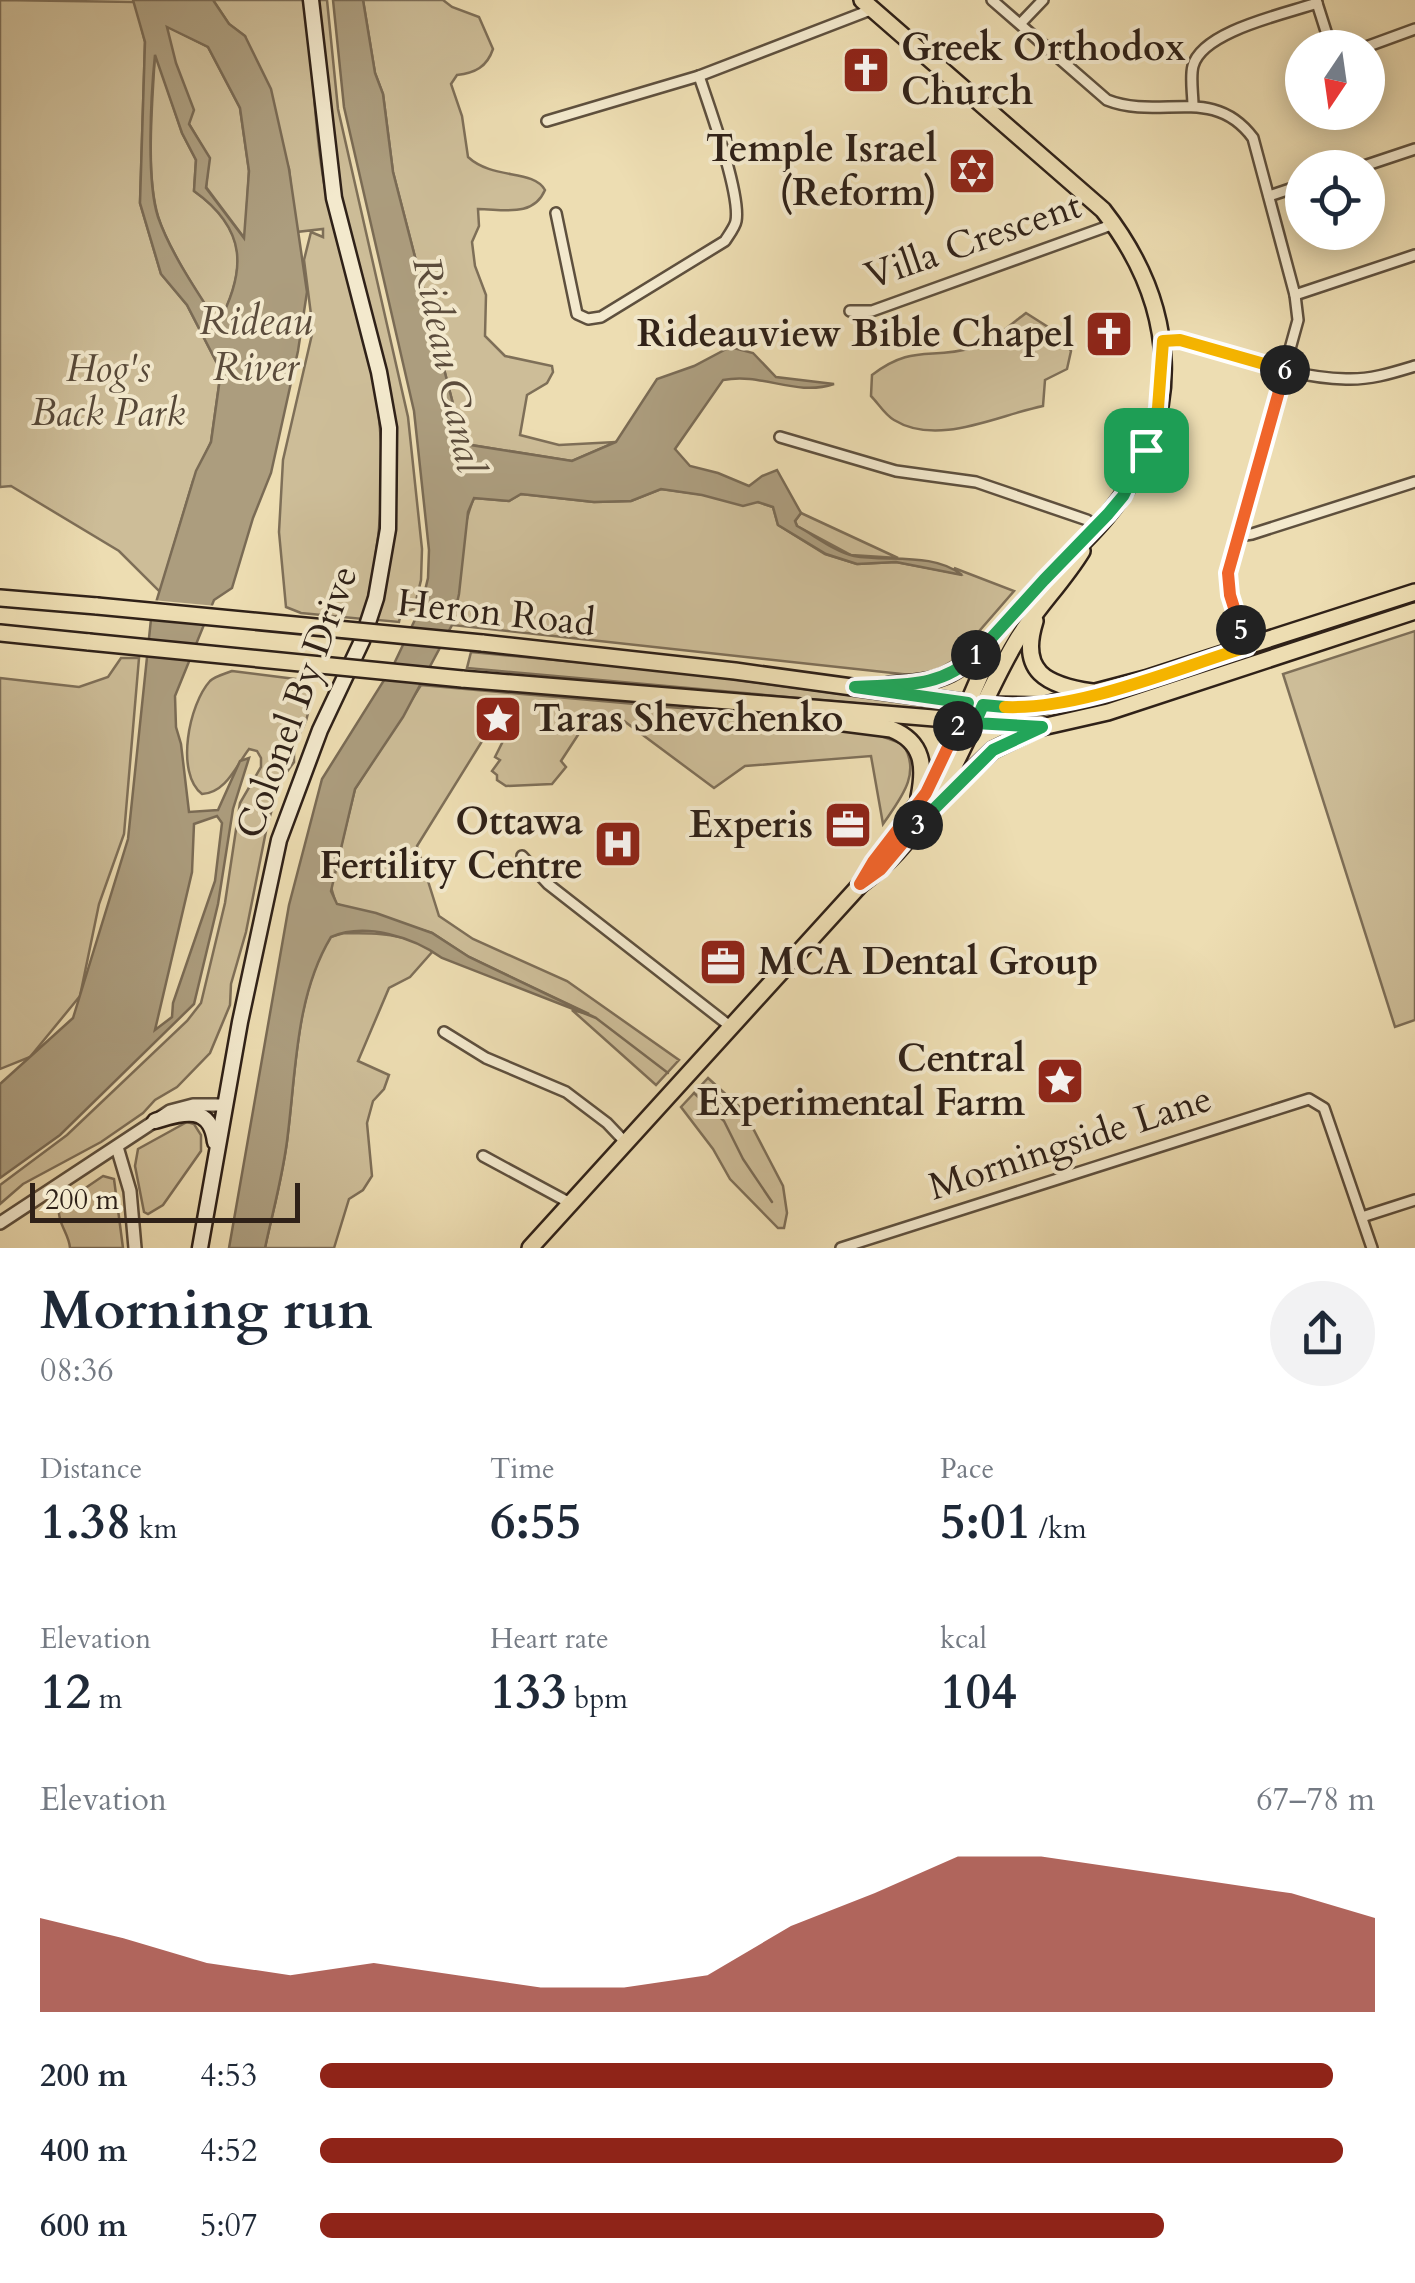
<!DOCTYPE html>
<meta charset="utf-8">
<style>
:root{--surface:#fff;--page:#f2f2f3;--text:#1f2937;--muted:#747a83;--accent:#8f2418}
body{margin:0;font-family:Cardo,serif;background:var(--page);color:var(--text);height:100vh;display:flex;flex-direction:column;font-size:38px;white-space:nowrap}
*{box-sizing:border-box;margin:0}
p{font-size:32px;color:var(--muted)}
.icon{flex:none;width:55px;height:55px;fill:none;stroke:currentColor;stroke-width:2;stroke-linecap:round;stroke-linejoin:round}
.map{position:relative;height:1248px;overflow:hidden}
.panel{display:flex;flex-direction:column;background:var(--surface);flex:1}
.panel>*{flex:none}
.needle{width:65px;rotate:193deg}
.buttons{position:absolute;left:1285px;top:30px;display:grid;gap:20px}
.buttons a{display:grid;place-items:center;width:100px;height:100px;border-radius:50%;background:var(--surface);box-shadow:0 5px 25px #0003;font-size:50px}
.scale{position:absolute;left:30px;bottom:25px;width:270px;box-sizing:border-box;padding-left:10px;border:5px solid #2f2118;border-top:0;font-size:28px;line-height:35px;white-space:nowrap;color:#2f2118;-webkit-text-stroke:8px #f3e9cd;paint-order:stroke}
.pin{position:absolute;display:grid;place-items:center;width:85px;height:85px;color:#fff;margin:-42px;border-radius:20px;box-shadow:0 5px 15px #0006}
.km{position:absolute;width:50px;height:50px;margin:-25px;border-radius:50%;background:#222;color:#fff;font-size:28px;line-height:50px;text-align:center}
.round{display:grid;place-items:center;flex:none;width:105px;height:105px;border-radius:52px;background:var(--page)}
.head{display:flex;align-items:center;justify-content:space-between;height:170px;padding:0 40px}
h1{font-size:55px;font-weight:600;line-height:75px}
.metrics{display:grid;grid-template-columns:repeat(3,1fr);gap:15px;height:170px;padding:10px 40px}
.metrics div{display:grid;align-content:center}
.metrics b{font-size:50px;font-weight:600}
.metrics small{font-size:28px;font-weight:400}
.metrics p{font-size:28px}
.chart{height:280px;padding:20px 40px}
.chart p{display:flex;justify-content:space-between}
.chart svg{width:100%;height:180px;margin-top:10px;fill:var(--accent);opacity:.7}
ul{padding:0 40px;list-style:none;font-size:32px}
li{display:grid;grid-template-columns:160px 120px 1fr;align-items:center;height:75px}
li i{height:25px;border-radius:12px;background:var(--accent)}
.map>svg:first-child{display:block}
.green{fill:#cdbd98;stroke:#7e6f58;stroke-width:2.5}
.water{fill:#ac9d7e;stroke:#7a6b55;stroke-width:2.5;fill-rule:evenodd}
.pier{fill:#edddb2}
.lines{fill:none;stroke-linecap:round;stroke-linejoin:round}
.stream{stroke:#7a6b55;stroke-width:2.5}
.minor-casing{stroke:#5e503e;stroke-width:14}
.tertiary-casing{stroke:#5e503e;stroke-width:16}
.secondary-casing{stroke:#2f2118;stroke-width:19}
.primary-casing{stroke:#2f2118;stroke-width:20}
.minor{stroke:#f3e9cd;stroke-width:9}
.tertiary{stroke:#f3e9cd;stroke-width:11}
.secondary{stroke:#f3e9cd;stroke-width:14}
.primary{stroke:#edddb2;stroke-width:15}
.primary-bridge-casing{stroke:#2f2118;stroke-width:20;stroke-linecap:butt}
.primary-bridge{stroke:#edddb2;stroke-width:15}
.split-1-casing{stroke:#fff;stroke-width:20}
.split-2-casing{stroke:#fff;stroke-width:20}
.split-3-casing{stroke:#fff;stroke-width:20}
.split-4-casing{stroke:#fff;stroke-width:20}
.split-5-casing{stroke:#fff;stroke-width:20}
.split-6-casing{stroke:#fff;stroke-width:20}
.split-7-casing{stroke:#fff;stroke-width:20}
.split-1{stroke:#22a559;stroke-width:12}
.split-2{stroke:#22a559;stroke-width:12}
.split-3{stroke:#f0652b;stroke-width:12}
.split-4{stroke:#22a559;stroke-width:12}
.split-5{stroke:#f5b400;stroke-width:12}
.split-6{stroke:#f0652b;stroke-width:12}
.split-7{stroke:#f5b400;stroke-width:12}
.labels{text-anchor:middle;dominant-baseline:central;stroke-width:8;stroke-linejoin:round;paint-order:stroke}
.poi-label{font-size:38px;font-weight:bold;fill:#2f2118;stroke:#f3e9cd;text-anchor:end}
.street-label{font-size:38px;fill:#2f2118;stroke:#f3e9cd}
.park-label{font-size:38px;font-style:italic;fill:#564838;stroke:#f3e9cd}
.water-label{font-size:40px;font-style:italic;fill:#5b4c3c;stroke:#f3e9cd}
</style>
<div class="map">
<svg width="1415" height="1248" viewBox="0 0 1415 1248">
<rect width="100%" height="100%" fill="#edddb2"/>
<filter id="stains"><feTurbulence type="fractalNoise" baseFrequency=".002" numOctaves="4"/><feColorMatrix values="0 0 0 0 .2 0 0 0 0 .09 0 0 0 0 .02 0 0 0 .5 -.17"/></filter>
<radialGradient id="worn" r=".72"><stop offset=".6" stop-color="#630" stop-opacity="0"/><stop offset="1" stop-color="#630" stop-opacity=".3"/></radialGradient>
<!-- green -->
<g class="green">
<polygon points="0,0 135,2 145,42 140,203 161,274 187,305 221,371 211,442 193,481 160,592 119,551 11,486 0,487"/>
<path d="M 213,0 L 304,0 C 314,61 313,122 324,183 C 335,243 355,301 369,361 C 390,447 384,534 363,619 L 301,613 L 286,607 L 279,532 L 283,460 L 313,330 L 304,260 L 311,232 L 323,237 L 323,229 L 296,232 L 289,169 L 245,36 L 229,24 Z"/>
<path d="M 316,0 L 327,0 L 338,109 L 408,417 L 422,549 L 421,580 L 414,609 L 401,613 L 399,622 L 377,620 C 393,550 403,481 392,410 C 382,335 354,262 339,188 C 327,127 327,62 316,0 Z"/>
<path d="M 363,0 L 443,0 L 452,7 L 479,17 L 493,49 C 487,67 475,73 457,75 L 451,84 L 462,116 L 468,157 C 493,180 533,169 545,190 C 533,218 503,209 478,209 L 479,226 L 472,242 L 475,266 L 486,295 L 485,336 L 505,356 L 552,366 L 553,372 L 547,383 L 527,395 L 520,435 L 559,445 L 616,442 L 572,461 L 471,445 L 459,427 L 393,172 L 383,94 L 375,73 Z"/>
<polygon points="166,26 208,47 240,108 249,171 245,239 206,187 209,158 189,124"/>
<path d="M 155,52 L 182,133 L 196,160 L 194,191 C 248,229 247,270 218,325 C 200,297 167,247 158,216 C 145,173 153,97 155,52 Z"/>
<path d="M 1026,313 L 1059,334 L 1071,351 L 1067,369 L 1045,380 L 1043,406 C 998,415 938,447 894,420 C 885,415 878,403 871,396 L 872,375 C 913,344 929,360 972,348 C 990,343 1010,325 1026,313 Z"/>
<path d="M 661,489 L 758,502 L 773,507 L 778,525 L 825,554 L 857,564 L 896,562 L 960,574 L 954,568 L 1014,591 L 954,660 L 935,671 L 911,675 L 452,625 C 461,585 458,534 474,498 L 509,501 L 521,494 L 594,502 L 631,501 Z"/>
<polygon points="801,513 898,558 851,555 797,526 795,521"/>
<polygon points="1415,631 1415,1020 1395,1027 1283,674"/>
<polygon points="471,652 673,671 922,705 921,709 467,668"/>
<polygon points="121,658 139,658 124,834 99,904 80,996 30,1057 0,1069 0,678 79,687 108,677"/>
<path d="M 232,671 L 303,680 C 317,694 307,728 294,741 L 294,762 L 281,780 L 267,826 L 246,932 L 231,984 L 230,1005 L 210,1053 L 177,1087 L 155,1100 L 143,1113 L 101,1142 L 23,1184 L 0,1204 L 0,1185 L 67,1135 L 187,1021 L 201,1003 L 225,903 L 240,803 L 261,767 L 261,758 L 257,751 L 249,749 C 236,766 226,793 202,794 C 175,773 189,704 210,681 C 215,676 225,674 232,671 Z"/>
<path d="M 421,685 L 748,714 L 870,732 L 903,744 C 922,774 900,799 883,824 L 871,756 L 745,766 L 714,788 L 624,721 L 589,718 L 561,761 L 566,767 L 552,784 L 506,786 L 497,780 L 497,775 L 492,771 L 500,760 L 495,757 L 503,741 L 489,734 L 489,730 L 417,846 L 439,916 L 473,939 L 567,981 L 679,1060 L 656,1085 L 572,1010 L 589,1014 L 469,957 L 432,933 L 336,904 L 331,887 L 355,789 Z"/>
<path d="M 344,933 C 375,933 407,933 433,951 L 410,977 L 389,988 L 358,1061 L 389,1075 L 384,1089 L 373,1101 L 367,1123 L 372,1176 L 363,1190 L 349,1199 L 334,1248 L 265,1248 C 273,1210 284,1172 288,1133 C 296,1069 296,995 330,937 Z"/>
<polygon points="708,1078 744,1111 783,1186 787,1213 784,1228 778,1228 730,1179 713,1149 681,1107"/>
<polygon points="187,1122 194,1124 201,1135 201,1151 163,1205 148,1214 144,1212 135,1166 138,1149"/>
<path d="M 103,1176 L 114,1179 L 123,1248 L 70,1248 C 69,1233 57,1224 59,1206 Z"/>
</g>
<!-- water -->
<g class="water">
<path d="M 133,0 L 213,0 L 229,24 L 245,36 L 271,89 L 289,169 L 307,292 L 298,351 L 271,473 L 253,518 L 232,588 L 214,600 L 175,696 L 176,727 L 181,744 L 189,812 L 218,810 L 240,761 L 249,758 L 233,809 L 218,904 L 194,1004 L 60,1135 L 0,1178 L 0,1084 L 73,1018 L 128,839 L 151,619 L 196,471 L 211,442 L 221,371 L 187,305 L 161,274 L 140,203 L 145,42 ZM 167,27 L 208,47 L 240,108 L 249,171 L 244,238 L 206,188 L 210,158 L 189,124 L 194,110 L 176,63 ZM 155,55 L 182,133 L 196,160 L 194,191 C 247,229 247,270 218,324 C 197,291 171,254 158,217 C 146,181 151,94 155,55 ZM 217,816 L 222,823 L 215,881 L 173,1003 L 172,1017 L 155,1030 L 192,872 L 194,824 Z"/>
<path d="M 333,0 L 363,0 L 375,73 L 383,94 L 393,172 L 459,427 L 471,445 L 572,461 L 616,442 L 657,379 L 694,366 L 730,347 L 753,353 L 776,377 L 834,384 C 795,397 762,372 723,380 L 675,449 L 690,466 L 718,473 L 749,486 L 762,476 L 777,470 L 801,513 L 795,521 L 797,526 C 814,535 835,552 854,556 C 887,562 934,552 962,575 L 896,562 L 857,564 L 826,554 L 778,525 L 773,507 L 758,502 L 743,506 L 702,495 L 661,489 L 631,501 L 594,502 L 521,494 L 509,501 L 474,498 L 468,512 L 459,594 L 452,625 L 403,717 L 355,789 L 331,891 L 337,904 L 376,913 L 432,933 L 469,957 L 596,1018 L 442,958 C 413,937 365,922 331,937 C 296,995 296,1069 288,1133 C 284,1172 273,1210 265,1248 L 229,1248 L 289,905 L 322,779 L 393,666 L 421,607 L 428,578 L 429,550 L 414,411 L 344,107 Z"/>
</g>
<!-- pier -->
<polygon class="pier" points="152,600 217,606 209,626 146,620"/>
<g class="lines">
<!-- stream -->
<g class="stream">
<polyline points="596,1018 668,1073"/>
<polyline points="694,1093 724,1121 743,1159 772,1202"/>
</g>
<!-- minor casing -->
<g class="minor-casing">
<g id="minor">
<path d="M 992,0 L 1107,100 C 1160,121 1213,84 1253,138 L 1295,295 L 1298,320 L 1228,573 L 1230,595 L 1247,647"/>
<polyline points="1316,0 1330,44 1334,48"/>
<polyline points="1021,23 1043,0"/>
<polyline points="1363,48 1415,29"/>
<path d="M 1193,106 C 1193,94 1190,77 1193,66 C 1202,31 1285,14 1317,3"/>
<polyline points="547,121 699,76 873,9"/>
<polyline points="1358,168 1415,149"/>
<polyline points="1269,196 1302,185"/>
<path d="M 556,213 L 577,314 L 588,319 L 601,317 L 725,241 C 728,236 735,227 736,221 C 741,194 709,106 699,76"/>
<polyline points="1295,295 1415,255"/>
<polyline points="850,311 872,311 1114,224"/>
<path d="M 1163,341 L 1180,341 C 1233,354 1291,378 1346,379 C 1370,380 1392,373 1415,366"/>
<polyline points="780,437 896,471 976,482 1087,520 1097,528"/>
<polyline points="1239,536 1252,534 1415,482"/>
<polyline points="522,856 548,884 731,1027"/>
<polyline points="444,1032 486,1058 566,1092 607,1123 626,1143"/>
<polyline points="483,1156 570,1203"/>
<polyline points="1362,1217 1415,1200"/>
<polyline points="841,1248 1309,1099 1324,1108 1372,1248"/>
</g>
</g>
<!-- tertiary casing -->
<g class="tertiary-casing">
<g id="tertiary">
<polyline points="117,1147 130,1191 135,1248"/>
<polyline points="0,1223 170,1111 193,1105 224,1105"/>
</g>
</g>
<!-- secondary casing -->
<g class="secondary-casing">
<g id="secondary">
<path d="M 155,1121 C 182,1113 210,1103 215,1142"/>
<polyline points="200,1248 240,1022 279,840 320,730 362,641 376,598 388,529 389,428 379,372 334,198 311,0"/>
</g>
</g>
<!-- primary casing -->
<g class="primary-casing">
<g id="primary">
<polyline points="0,598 97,606"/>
<path d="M 1035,621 C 1019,672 1046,685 1092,692"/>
<polyline points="0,633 89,642"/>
<polyline points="482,643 735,671 983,705 1042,706 1145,679 1415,592"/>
<polyline points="462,679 1042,727 1108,712 1415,611"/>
<path d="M 889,685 C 948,682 958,674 999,633"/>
<path d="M 789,716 L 891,729 C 924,742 925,767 919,797"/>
<polyline points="945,796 993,750 1038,728"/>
<path d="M 861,884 C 882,846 913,816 934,778 C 962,728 977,669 1010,621 C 1038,581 1077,553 1107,516 C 1187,418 1178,306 1103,210 L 862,0"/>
<path d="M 530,1248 L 861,884 C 942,826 966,728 1014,645 C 1033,611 1062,584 1082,551"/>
</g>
</g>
<!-- minor -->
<use href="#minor" class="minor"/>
<!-- tertiary -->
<use href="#tertiary" class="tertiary"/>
<!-- secondary -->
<use href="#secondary" class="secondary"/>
<!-- primary -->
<use href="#primary" class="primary"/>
<!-- primary-bridge casing -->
<g class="primary-bridge-casing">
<g id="primary-bridge">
<polyline points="97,606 482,643"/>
<polyline points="89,642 462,679"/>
</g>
</g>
<!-- primary-bridge -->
<use href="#primary-bridge" class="primary-bridge"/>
</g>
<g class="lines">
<!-- split-1 casing -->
<g class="split-1-casing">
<polyline id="split-1" points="976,655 1044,580 1108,514 1123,496 1146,450"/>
</g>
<!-- split-2 casing -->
<g class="split-2-casing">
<path id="split-2" d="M 958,726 L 968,703 L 855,687 C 903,684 939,689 976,655"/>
</g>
<!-- split-3 casing -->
<g class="split-3-casing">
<polyline id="split-3" points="918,825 881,869 860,884 873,862 926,793 958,726"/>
</g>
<!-- split-4 casing -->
<g class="split-4-casing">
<polyline id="split-4" points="918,825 993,750 1042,727 975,723 983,705 1005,707"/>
</g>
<!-- split-5 casing -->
<g class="split-5-casing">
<path id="split-5" d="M 1005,707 C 1080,710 1175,669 1247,647 L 1241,630"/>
</g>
<!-- split-6 casing -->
<g class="split-6-casing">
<polyline id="split-6" points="1241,630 1230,595 1228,573 1285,370"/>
</g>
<!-- split-7 casing -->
<g class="split-7-casing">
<polyline id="split-7" points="1146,450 1158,408 1163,341 1180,340 1285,370"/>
</g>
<!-- split-1 -->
<use href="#split-1" class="split-1"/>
<!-- split-2 -->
<use href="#split-2" class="split-2"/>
<!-- split-3 -->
<use href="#split-3" class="split-3"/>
<!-- split-4 -->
<use href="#split-4" class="split-4"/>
<!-- split-5 -->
<use href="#split-5" class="split-5"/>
<!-- split-6 -->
<use href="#split-6" class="split-6"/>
<!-- split-7 -->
<use href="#split-7" class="split-7"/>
</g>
<!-- icons -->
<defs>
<g id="church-square" transform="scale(2.5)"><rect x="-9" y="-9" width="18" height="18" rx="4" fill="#8f2418" stroke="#f3e9cd"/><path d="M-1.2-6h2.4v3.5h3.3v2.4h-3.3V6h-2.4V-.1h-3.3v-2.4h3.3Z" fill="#fff"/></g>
<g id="synagogue-square" transform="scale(2.5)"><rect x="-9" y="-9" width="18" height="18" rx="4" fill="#8f2418" stroke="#f3e9cd"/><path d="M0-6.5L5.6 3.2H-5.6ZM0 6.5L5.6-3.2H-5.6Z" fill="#fff"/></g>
<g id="sight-square" transform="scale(2.5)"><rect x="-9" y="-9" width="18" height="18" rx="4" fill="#8f2418" stroke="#f3e9cd"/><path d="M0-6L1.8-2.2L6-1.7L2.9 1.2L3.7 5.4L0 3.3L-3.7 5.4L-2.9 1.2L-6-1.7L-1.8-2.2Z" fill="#fff"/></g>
<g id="office-square" transform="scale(2.5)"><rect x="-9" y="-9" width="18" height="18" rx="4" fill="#8f2418" stroke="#f3e9cd"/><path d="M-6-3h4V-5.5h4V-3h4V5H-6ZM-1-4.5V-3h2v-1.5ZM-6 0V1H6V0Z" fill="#fff"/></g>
<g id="hospital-square" transform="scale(2.5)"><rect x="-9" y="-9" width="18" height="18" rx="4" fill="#8f2418" stroke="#f3e9cd"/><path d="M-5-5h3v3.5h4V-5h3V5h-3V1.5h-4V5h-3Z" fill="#fff"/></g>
</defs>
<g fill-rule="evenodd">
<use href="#church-square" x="866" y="70"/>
<use href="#synagogue-square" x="972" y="171"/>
<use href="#church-square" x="1109" y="334"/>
<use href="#sight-square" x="498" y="719"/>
<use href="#office-square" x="848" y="825"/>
<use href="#hospital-square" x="618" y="844"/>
<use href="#office-square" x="723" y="962"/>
<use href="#sight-square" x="1060" y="1081"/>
</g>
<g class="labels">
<!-- poi labels -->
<g class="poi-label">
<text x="901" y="48" text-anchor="start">Greek Orthodox<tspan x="901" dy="44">Church</tspan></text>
<text x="937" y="149">Temple Israel<tspan x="937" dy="44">(Reform)</tspan></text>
<text x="1074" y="334">Rideauview Bible Chapel</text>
<text x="533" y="719" text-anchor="start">Taras Shevchenko</text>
<text x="583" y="822">Ottawa<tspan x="583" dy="44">Fertility Centre</tspan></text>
<text x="813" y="825">Experis</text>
<text x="758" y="962" text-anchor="start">MCA Dental Group</text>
<text x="1025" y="1059">Central<tspan x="1025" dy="44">Experimental Farm</tspan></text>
</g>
<!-- street labels -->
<g class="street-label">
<text transform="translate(973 241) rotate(-19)">Villa Crescent</text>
<text transform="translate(496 613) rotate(6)">Heron Road</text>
<text transform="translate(297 702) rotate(-70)">Colonel By Drive</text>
<text transform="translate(1070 1143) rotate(-18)">Morningside Lane</text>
</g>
<!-- park labels -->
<g class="park-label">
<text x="108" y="369">Hog's<tspan x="108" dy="44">Back Park</tspan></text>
</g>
<!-- water labels -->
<g class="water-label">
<text x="256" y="321">Rideau<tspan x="256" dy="46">River</tspan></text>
<text transform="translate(448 365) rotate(78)">Rideau Canal</text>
</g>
</g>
<rect width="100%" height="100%" filter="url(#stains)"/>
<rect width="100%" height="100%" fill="url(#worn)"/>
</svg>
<div class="buttons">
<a><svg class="needle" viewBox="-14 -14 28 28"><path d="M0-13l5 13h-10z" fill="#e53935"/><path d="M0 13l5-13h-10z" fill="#747a83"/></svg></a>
<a><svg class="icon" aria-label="locate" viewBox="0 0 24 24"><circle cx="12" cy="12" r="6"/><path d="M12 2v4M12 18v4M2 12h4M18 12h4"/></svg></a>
</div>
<div class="scale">200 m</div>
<div class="pin" style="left:1146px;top:450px;background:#1e9e55"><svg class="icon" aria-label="arrive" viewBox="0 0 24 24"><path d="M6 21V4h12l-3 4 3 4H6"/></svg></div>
<b class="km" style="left:976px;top:655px">1</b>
<b class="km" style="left:958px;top:726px">2</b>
<b class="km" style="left:918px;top:825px">3</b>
<b class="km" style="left:1241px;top:630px">5</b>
<b class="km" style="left:1285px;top:370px">6</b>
</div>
<section class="panel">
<div class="head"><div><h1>Morning run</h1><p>08:36</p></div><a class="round"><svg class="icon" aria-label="share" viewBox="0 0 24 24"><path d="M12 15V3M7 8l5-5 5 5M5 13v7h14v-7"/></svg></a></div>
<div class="metrics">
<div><p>Distance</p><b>1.38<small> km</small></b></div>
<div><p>Time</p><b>6:55</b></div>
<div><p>Pace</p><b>5:01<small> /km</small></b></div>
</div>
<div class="metrics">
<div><p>Elevation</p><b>12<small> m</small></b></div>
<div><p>Heart rate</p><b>133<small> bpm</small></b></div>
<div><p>kcal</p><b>104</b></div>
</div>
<div class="chart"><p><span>Elevation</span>67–78 m</p>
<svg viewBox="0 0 160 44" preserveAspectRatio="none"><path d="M0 44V21L10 26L20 32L30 35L40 32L50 35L60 38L70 38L80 35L90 23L100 15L110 6L120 6L130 9L140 12L150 15L160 21V44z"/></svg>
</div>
<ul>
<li><b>200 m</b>4:53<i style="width:96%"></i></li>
<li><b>400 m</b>4:52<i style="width:97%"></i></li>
<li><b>600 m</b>5:07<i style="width:80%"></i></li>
</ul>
</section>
